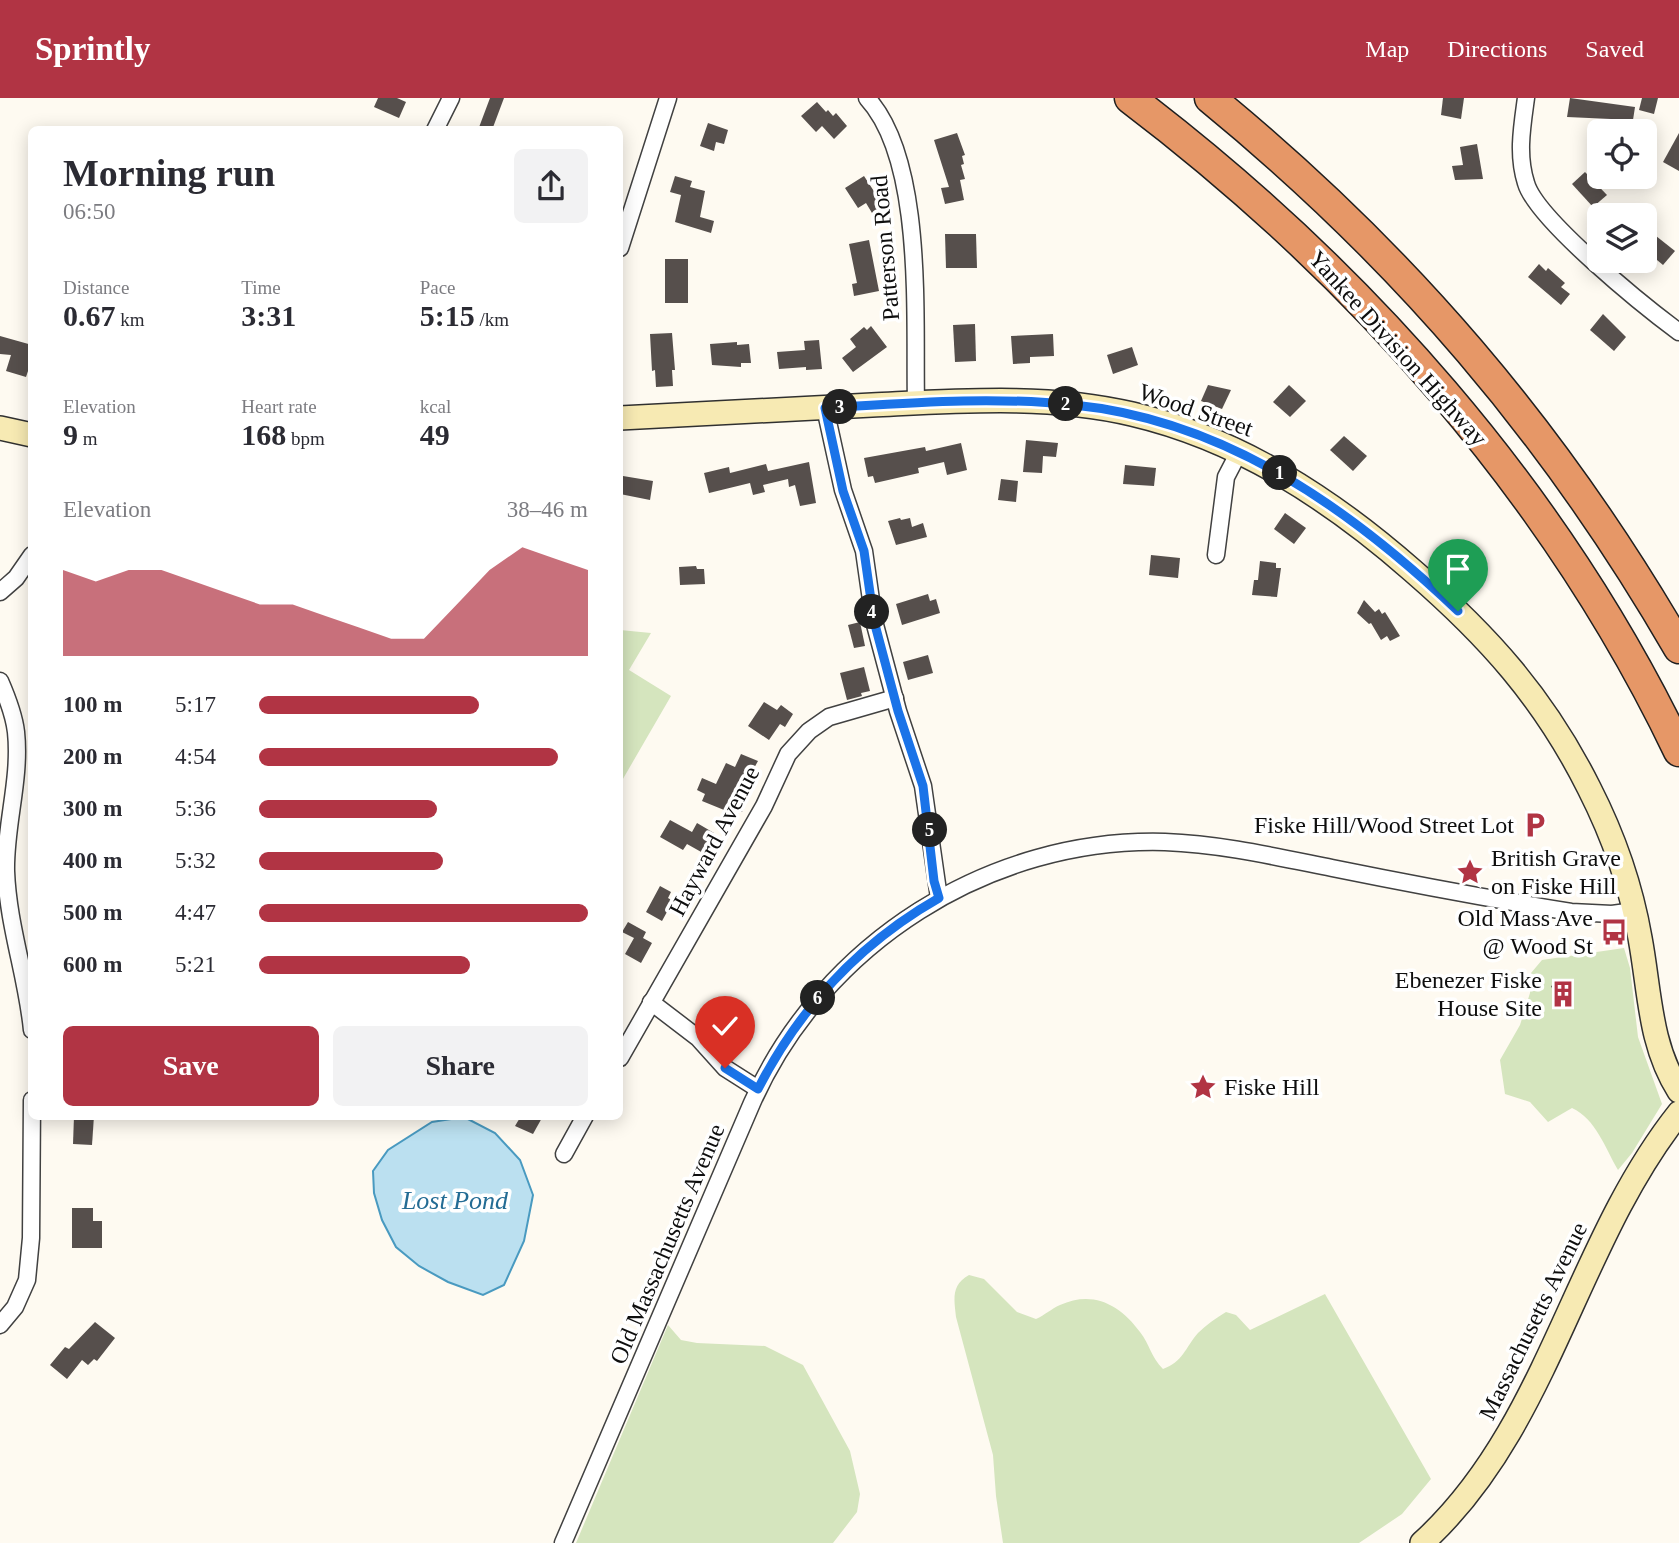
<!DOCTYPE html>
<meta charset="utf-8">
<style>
:root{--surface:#fff;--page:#f2f2f3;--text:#2b2b33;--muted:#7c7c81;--accent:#b13444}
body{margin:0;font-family:"Times New Roman",serif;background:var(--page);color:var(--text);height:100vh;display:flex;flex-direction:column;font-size:26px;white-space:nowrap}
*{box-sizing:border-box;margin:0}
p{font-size:23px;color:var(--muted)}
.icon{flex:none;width:38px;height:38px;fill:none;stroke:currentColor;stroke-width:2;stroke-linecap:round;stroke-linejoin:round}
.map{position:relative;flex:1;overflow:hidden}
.panel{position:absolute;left:28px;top:28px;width:595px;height:994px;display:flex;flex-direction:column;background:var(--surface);border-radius:10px;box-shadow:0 4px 18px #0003}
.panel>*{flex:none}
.controls{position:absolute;left:1587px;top:21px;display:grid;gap:14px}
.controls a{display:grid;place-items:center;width:70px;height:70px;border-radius:10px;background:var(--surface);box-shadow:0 4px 18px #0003;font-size:35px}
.pin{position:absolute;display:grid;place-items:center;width:60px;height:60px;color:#fff;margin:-72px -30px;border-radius:50% 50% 50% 0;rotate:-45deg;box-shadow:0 0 7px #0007}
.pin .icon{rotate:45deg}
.km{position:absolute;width:35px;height:35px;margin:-18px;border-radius:50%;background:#222;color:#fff;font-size:19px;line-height:35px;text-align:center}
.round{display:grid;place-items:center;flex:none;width:74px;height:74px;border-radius:10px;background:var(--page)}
.headline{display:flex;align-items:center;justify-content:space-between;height:119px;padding:0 35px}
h1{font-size:38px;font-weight:600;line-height:52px}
.metrics{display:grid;grid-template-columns:repeat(3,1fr);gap:10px;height:119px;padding:7px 35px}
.metrics div{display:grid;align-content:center}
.metrics b{font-size:30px;font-weight:600}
.metrics small{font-size:19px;font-weight:400}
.metrics p{font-size:19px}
.chart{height:196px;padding:14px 35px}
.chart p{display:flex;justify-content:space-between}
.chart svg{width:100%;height:126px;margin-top:7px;fill:var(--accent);opacity:.7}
.action{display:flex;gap:14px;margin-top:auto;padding:14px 35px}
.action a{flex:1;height:80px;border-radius:10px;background:var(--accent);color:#fff;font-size:28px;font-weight:600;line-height:80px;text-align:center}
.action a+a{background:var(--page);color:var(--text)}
ul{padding:0 35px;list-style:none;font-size:23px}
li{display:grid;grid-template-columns:112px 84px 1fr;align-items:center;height:52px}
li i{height:18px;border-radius:9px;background:var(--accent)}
header{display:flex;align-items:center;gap:42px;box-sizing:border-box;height:98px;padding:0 35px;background:var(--accent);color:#fff}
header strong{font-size:33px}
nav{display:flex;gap:38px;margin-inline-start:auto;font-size:24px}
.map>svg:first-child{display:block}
.green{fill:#d5e5be}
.water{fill:#bbe0f0;stroke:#499ac0;stroke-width:2}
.building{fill:#564f4c}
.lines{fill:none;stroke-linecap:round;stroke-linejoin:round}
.street-casing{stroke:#414141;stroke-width:19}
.secondary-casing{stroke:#303030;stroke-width:26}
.highway-casing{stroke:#1f1f1f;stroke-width:33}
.street{stroke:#fff;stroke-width:16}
.secondary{stroke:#f7eab3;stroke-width:23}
.highway{stroke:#e69767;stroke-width:30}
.route-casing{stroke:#fff;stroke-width:14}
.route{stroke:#1a73e8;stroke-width:9}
.labels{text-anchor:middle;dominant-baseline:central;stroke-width:7;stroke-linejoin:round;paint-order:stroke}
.street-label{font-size:24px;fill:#0e0e0e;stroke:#fff}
.poi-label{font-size:24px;fill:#0e0e0e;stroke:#fff;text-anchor:end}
.water-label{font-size:26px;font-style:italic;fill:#246c94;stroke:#fff}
</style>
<header>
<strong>Sprintly</strong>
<nav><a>Map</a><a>Directions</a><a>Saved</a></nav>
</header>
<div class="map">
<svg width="1679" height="1445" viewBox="0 0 1679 1445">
<rect width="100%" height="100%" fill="#fefaf1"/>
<!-- green -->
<g class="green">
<polygon points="620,532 651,535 629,572 671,598 620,686"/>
<path d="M 1624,850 L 1630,870 L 1638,939 L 1662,1006 L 1632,1055 L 1618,1072 C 1605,1050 1596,1021 1572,1010 L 1548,1024 L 1530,1004 L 1505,996 L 1500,962 L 1520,927 L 1530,895 L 1531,875 L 1542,862 Z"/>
<path d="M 969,1177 L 984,1181 L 1017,1214 L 1036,1221 C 1045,1217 1051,1211 1060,1207 C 1092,1192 1120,1206 1140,1234 C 1150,1247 1151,1259 1163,1271 C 1183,1264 1185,1250 1198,1235 C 1206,1227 1216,1220 1226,1214 L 1236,1217 L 1250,1232 L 1325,1196 L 1431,1381 L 1402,1416 L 1359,1445 L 1003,1445 L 996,1398 L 993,1357 L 956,1219 C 954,1201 951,1187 969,1177 Z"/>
<polygon points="668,1227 681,1242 697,1245 765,1248 803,1267 850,1353 860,1396 857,1414 833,1445 576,1445"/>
</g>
<!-- water -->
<polygon class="water" points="464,1019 495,1035 520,1062 533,1097 524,1143 504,1187 483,1197 448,1184 419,1168 396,1149 382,1122 374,1095 373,1073 388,1052 432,1024"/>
<!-- building -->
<g class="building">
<polygon points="378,0 397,0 406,4 399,20 374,9"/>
<polygon points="490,0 504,0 492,32 478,32"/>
<polygon points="1443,0 1464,0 1461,21 1441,17"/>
<polygon points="1570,0 1635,9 1633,22 1567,19"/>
<polygon points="1642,0 1658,0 1654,16 1639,12"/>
<polygon points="817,4 826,14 828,12 833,18 836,15 847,28 834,41 822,28 816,34 801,18"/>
<polygon points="708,25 728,32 724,46 716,44 714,53 700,48"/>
<polygon points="957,35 965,57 962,58 964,66 961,67 965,81 960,82 964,102 945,106 941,90 949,89 934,42"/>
<polygon points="1679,35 1679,73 1663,64"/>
<polygon points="1477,46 1483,81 1455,82 1452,68 1463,67 1460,49"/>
<polygon points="1585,74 1607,97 1593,109 1572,86"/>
<polygon points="675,78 692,83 690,89 705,93 700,119 714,123 711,135 675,124 681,97 670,94"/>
<polygon points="864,78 883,107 872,115 866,105 858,110 845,90"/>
<polygon points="1651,134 1675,153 1663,167 1645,152 1645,140"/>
<polygon points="945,136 976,136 977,170 946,170"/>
<polygon points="869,142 879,193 854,198 852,186 857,185 849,146"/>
<rect x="665" y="161" width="23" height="44"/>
<polygon points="1539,166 1546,173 1548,170 1565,185 1561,189 1570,196 1561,207 1528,179"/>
<polygon points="1603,216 1626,239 1614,253 1590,232"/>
<polygon points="975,226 976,263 955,264 953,227"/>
<polygon points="871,228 887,249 853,274 842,260 856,249 850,241 864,229 867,232"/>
<polygon points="672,235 675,272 672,272 673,288 656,289 655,272 652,273 650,236"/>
<polygon points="1053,236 1054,258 1030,259 1030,265 1013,266 1011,238"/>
<polygon points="0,238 32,247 32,261 26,279 6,273 11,257 0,256"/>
<polygon points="819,242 822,271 806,272 806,269 779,271 777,254 805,252 804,243"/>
<polygon points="737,244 737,247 749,246 751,265 741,265 741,269 712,267 710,246"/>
<polygon points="1132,249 1138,267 1113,276 1107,257"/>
<polygon points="1208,287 1231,292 1222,311 1201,303"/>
<polygon points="1289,287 1306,303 1290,319 1273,304"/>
<polygon points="1344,338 1367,358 1353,373 1330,352"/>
<polygon points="1026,342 1058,345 1056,359 1043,358 1042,375 1023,374"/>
<polygon points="961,345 967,372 947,377 944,364 918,370 919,375 875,385 873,378 868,379 864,360 925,349 926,353"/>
<polygon points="809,364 816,405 800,408 795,387 789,389 788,381 763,387 765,394 753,397 750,385 709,395 704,375 729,369 730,375 766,366 768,373"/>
<polygon points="1125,367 1156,370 1154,388 1123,386"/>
<polygon points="623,378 653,383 650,402 620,396"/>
<polygon points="1001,381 1018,383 1016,404 998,402"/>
<polygon points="1285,415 1306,430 1294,446 1274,431"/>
<polygon points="900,420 901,422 910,420 912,429 923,425 927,439 896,447 888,423"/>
<polygon points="1151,457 1180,460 1178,480 1149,477"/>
<polygon points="1260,463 1276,465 1276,470 1281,470 1277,499 1252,497 1254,482 1258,482"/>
<polygon points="696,468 697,471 704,471 705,486 680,487 679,469"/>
<polygon points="928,496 930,503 936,501 940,515 902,527 896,506"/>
<polygon points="1364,502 1375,514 1379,511 1382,516 1385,514 1400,538 1390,543 1387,538 1381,542 1371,525 1369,526 1357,515"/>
<polygon points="860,524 865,548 854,550 848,527"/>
<polygon points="928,557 933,575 908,582 903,564"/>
<polygon points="864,569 870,593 861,595 862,598 847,602 840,575"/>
<polygon points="764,604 777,612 781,607 793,616 785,629 780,626 769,642 748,628"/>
<polygon points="741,656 758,663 753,672 757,673 745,698 748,700 742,714 731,709 729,714 702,703 705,696 697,692 702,680 716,686 726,665 735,669"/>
<polygon points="670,722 692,734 697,725 714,735 703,755 687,746 683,752 660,739"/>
<polygon points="660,788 671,794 668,800 673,803 662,823 646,814"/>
<polygon points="628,824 646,834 643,840 652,845 641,865 625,856 634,840 622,834"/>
<polygon points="1564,882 1574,904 1561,910 1551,888"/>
<polygon points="74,1018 94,1018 92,1047 73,1046"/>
<polygon points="521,1018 543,1018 533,1036 515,1028"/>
<polygon points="72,1110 93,1110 93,1123 102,1123 102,1150 72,1150"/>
<polygon points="95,1224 115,1240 97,1263 94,1261 88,1267 82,1262 67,1281 50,1267 65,1249 69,1251"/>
</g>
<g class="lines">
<!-- street casing -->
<g class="street-casing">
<g id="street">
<path d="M 867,0 C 925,63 914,222 916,305"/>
<path d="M 1526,0 C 1522,29 1517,57 1526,85 C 1536,121 1645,209 1679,234"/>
<polyline points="435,32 451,0"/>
<polyline points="620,150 668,0"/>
<polyline points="825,310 843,392 864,453 874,523 898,613 923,688 939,800"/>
<polyline points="1216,457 1226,379 1239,354"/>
<polyline points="0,494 16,480 32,457"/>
<path d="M 0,583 C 7,599 14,617 16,634 C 21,681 5,727 6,773 C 8,828 27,879 32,932"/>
<polyline points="651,904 698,940 725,970 758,991"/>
<polyline points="620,960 764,708 788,656 809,633 829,619 895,600"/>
<polyline points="564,1056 585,1018"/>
<polyline points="0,1227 15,1209 27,1182 31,1140 32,1002"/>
<path d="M 563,1445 L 752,1005 C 823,845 990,739 1165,744 C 1221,746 1277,759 1332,770 C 1411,786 1491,801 1571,814 L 1612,816 L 1634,813"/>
</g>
</g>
<!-- secondary casing -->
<g class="secondary-casing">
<g id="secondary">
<path d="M 620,320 C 704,316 788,312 872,307 C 958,303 1047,296 1132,316 C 1239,341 1331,401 1413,473 C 1488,538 1544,600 1589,690 C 1613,737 1631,788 1640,840 C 1650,893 1649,946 1679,993"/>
<polyline points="0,330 32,337"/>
<path d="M 1422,1445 C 1549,1330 1574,1147 1679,1015"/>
</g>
</g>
<!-- highway casing -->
<g class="highway-casing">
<g id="highway">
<path d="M 1130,0 C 1358,173 1555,394 1679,653"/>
<path d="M 1210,0 C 1403,158 1554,334 1679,550"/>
</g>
</g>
<!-- street -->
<use href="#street" class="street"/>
<!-- secondary -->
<use href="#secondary" class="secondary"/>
<!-- highway -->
<use href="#highway" class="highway"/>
</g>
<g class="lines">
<!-- route casing -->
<g class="route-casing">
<path id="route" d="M 725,970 L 758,991 C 799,911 860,845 939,800 L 934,783 L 923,688 L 898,613 L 874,523 L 864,453 L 843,393 L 825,310 C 908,305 991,298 1074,307 C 1225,322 1351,411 1458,513"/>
</g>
<!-- route -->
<use href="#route" class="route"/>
</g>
<!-- icons -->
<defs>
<g id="parking-bare" transform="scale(2.1)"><path d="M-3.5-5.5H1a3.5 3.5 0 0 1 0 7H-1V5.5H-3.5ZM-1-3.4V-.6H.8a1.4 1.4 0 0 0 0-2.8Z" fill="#b13444" stroke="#fff" stroke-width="2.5" paint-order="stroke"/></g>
<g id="sight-bare" transform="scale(2.1)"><path d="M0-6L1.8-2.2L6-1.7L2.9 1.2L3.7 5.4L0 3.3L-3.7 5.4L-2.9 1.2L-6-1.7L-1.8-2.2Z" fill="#b13444" stroke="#fff" stroke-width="2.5" paint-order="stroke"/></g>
<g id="bus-bare" transform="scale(2.1)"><path d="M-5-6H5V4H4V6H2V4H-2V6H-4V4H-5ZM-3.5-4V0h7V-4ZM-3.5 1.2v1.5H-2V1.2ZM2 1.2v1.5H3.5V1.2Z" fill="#b13444" stroke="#fff" stroke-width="2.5" paint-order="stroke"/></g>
<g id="building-bare" transform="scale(2.1)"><path d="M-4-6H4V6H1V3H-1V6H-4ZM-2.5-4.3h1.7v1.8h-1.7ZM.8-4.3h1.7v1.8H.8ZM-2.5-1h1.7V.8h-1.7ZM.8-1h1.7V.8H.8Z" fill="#b13444" stroke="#fff" stroke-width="2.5" paint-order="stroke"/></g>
</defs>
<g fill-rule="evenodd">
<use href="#parking-bare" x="1535" y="727"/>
<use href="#sight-bare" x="1470" y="774"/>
<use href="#bus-bare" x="1614" y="834"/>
<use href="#building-bare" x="1563" y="896"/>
<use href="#sight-bare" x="1203" y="989"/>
</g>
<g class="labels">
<!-- street labels -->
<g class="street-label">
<text transform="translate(885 150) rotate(-95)">Patterson Road</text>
<text transform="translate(1398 250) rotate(48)">Yankee Division Highway</text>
<text transform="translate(1196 312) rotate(19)">Wood Street</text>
<text transform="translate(714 743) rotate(-62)">Hayward Avenue</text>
<text transform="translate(667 1146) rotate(-67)">Old Massachusetts Avenue</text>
<text transform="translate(1533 1223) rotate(-64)">Massachusetts Avenue</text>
</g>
<!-- poi labels -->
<g class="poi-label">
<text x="1514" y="727">Fiske Hill/Wood Street Lot</text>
<text x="1491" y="760" text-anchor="start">British Grave<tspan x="1491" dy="28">on Fiske Hill</tspan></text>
<text x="1593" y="820">Old Mass Ave<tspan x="1593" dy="28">@ Wood St</tspan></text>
<text x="1542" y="882">Ebenezer Fiske<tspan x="1542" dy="28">House Site</tspan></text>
<text x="1224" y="989" text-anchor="start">Fiske Hill</text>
</g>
<!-- water labels -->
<g class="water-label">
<text x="455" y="1102">Lost Pond</text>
</g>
</g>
</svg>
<div class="controls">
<a><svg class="icon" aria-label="locate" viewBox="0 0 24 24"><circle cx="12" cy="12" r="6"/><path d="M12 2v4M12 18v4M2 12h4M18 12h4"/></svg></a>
<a><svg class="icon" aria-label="layers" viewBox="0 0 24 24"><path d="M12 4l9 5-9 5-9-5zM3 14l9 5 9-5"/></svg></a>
</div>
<div class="pin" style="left:1458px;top:513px;background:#1e9e55"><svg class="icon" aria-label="arrive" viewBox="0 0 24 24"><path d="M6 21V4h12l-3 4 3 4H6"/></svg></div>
<div class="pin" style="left:725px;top:970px;background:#d93025"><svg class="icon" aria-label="check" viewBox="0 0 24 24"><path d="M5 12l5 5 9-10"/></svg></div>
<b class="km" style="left:1280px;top:375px">1</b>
<b class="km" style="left:1066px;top:306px">2</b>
<b class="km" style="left:840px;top:309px">3</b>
<b class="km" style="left:872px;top:514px">4</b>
<b class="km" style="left:930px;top:732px">5</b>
<b class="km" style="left:818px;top:900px">6</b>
<section class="panel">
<div class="headline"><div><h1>Morning run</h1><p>06:50</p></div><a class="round"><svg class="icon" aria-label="share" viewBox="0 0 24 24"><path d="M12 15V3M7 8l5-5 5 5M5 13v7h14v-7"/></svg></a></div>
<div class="metrics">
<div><p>Distance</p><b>0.67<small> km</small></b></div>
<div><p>Time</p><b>3:31</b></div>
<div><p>Pace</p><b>5:15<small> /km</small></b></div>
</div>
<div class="metrics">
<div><p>Elevation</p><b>9<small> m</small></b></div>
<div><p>Heart rate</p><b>168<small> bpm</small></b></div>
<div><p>kcal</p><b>49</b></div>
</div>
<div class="chart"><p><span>Elevation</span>38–46 m</p>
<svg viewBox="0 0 160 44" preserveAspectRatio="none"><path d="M0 44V14L10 18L20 14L30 14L40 18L50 22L60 26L70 26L80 30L90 34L100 38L110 38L120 26L130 14L140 6L150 10L160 14V44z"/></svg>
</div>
<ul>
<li><b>100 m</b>5:17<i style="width:67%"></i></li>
<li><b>200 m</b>4:54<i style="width:91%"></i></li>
<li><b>300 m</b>5:36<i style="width:54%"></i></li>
<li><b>400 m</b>5:32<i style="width:56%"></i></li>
<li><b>500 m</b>4:47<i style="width:100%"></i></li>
<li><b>600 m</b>5:21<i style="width:64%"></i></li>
</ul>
<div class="action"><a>Save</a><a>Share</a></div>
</section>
</div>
